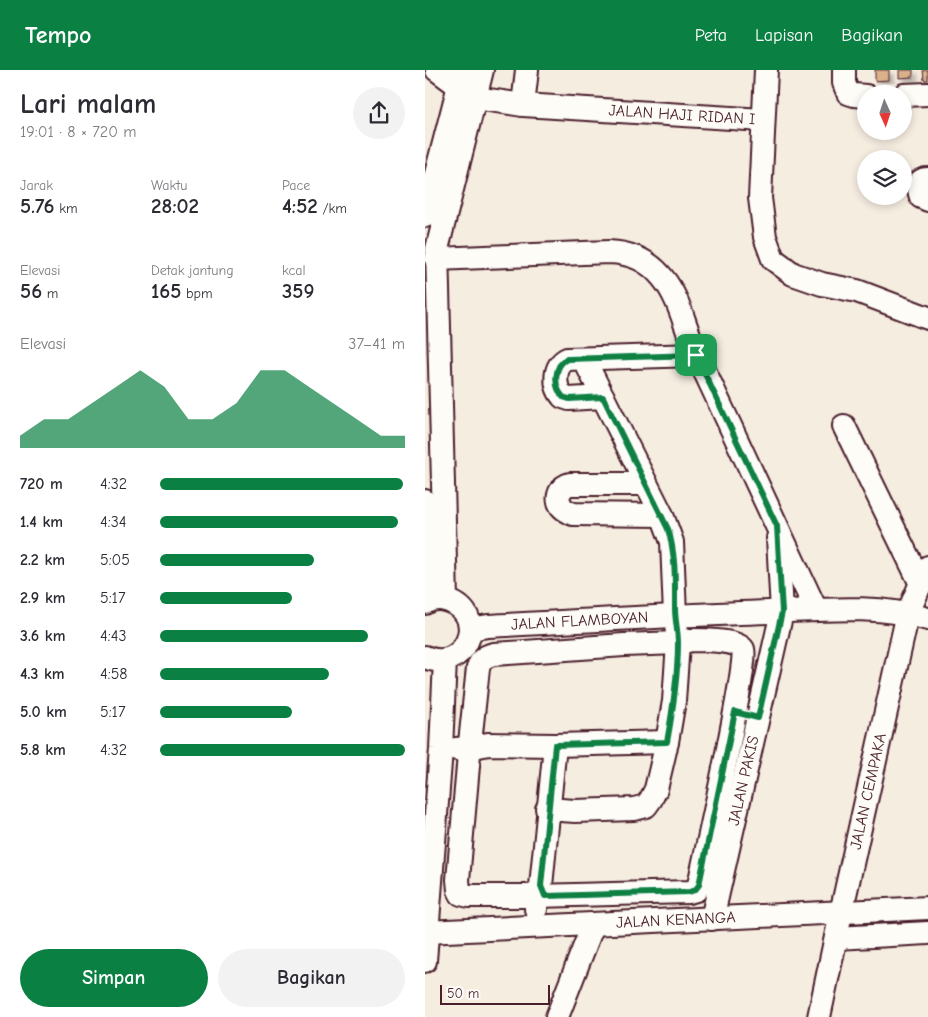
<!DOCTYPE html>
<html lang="id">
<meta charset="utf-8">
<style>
:root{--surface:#fff;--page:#f2f2f3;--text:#2b2b33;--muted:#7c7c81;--accent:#0b8043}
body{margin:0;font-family:"Comic Neue",sans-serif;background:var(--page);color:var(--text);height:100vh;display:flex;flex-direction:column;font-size:19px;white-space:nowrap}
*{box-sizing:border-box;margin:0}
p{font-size:16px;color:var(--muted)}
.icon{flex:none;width:28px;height:28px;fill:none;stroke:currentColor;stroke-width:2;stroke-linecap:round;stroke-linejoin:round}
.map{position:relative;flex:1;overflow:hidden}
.sheet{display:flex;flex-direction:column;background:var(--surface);width:425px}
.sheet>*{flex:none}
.needle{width:32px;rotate:177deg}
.fabs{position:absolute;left:432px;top:15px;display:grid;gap:10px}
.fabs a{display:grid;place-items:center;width:55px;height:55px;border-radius:50%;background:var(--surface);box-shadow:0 2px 8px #0003;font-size:25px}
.scale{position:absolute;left:15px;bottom:12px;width:110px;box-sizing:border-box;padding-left:5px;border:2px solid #4a1f2b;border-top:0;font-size:14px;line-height:18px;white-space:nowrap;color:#4a1f2b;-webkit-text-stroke:4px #fdfcf7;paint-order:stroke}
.pin{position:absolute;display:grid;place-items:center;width:42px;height:42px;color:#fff;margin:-21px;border-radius:10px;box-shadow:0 2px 8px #0006}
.round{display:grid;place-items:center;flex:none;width:52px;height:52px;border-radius:26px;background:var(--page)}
.overview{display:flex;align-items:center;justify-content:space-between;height:85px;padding:0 20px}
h1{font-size:28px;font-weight:700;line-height:38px}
.stats{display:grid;grid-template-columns:repeat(3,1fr);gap:8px;height:85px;padding:5px 20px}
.stats div{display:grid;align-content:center}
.stats b{font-size:21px;font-weight:700}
.stats small{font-size:14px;font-weight:400}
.stats p{font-size:14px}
.chart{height:140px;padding:10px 20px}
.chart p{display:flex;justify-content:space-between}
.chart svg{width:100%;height:90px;margin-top:5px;fill:var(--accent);opacity:.7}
.action{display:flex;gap:10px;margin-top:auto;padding:10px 20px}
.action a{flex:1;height:58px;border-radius:30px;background:var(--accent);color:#fff;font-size:20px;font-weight:700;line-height:58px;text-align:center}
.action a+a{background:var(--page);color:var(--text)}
ul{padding:0 20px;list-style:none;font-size:16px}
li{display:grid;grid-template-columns:80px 60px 1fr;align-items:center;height:38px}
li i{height:12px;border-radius:6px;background:var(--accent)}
header{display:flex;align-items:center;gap:30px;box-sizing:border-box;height:70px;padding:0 25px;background:var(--accent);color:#fff}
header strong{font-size:24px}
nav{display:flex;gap:28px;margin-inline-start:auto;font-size:18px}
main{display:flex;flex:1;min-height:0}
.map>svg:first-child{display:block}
.building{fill:#dab18b;stroke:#4a1f2b;filter:url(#shadow)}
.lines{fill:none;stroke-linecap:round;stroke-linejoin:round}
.minor-casing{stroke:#4a1f2b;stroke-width:26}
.minor{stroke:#fdfcf7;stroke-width:22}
.route-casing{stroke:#fff;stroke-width:10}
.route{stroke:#0b8043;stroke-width:6}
.labels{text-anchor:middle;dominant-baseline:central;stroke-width:5;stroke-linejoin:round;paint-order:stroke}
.street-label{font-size:16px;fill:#4a1f2b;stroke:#fdfcf7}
</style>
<header>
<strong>Tempo</strong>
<nav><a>Peta</a><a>Lapisan</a><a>Bagikan</a></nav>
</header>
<main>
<section class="sheet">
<div class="overview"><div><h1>Lari malam</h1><p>19:01 · 8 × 720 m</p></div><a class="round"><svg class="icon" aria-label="share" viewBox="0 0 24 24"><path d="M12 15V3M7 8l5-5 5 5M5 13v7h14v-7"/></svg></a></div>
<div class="stats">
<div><p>Jarak</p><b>5.76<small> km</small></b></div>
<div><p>Waktu</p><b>28:02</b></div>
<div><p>Pace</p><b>4:52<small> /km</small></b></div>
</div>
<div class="stats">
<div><p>Elevasi</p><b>56<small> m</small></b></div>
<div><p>Detak jantung</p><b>165<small> bpm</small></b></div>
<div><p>kcal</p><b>359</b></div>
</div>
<div class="chart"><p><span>Elevasi</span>37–41 m</p>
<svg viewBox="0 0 160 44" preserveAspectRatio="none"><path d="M0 44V38L10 30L20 30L30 22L40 14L50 6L60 14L70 30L80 30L90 22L100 6L110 6L120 14L130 22L140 30L150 38L160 38V44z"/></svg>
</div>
<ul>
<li><b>720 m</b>4:32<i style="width:99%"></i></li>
<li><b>1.4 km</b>4:34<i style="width:97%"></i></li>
<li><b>2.2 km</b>5:05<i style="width:63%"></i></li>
<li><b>2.9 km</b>5:17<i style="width:54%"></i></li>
<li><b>3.6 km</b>4:43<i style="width:85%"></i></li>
<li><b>4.3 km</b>4:58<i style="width:69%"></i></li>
<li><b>5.0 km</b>5:17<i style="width:54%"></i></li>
<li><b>5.8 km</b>4:32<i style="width:100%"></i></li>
</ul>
<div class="action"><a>Simpan</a><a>Bagikan</a></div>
</section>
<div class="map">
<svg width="503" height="947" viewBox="0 0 503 947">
<defs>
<filter id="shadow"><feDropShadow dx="4.5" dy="4.5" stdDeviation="2.5" flood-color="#0004"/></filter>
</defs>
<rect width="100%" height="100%" fill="#f6ede1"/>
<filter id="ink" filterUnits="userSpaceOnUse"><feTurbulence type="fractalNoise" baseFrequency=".02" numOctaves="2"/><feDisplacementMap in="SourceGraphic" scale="10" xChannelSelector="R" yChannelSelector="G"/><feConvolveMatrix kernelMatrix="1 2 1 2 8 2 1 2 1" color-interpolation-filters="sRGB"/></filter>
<g filter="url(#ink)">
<!-- building -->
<g class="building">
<polygon points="450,0 464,0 464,10 450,11"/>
<polygon points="474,0 488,0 488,7 474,8"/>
<polygon points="498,0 503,0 503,10 499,10"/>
</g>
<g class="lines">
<!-- minor casing -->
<g class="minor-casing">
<g id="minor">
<path id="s1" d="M 12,0 L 50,28 L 98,35 L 338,50"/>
<polyline points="341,0 335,128 340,167 348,189 368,204 397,214 432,221 503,248"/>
<polyline points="419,0 419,13 423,23 429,25 441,26"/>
<polyline points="479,25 503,24"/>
<polyline points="98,35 102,0"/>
<path d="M 503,109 C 491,109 493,118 496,127 L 503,130"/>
<polyline points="0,146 38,0"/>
<path d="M 11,189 L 184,182 C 206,183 223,190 237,207 C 257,231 260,262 274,289 C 313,373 352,457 391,540"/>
<path d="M 178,327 L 144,329 L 138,327 C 128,316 129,295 142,289 L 271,285"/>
<polyline points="419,356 496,514"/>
<path d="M 221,414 L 145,414 C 136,416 129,428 137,437 C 139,440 144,442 148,444 L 237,445"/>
<polyline points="0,431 3,531"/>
<polyline points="21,530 12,179 57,0"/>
<path d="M 0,533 C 8,528 18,528 26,532 C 64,548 39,604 0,587"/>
<path id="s2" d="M 45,559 L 63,556 C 157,551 250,545 344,542 C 397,540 452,534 503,549"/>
<path d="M 267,570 C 277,570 313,570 318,579 C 324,590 280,787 274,815 L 271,820 L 264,822 L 111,826 L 44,826 L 36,824 L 34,820 L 33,810 L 45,673 L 53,598 C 56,589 60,586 69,584 L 199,575 L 253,573 Z"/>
<polyline points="31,679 44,678 63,674 130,675 242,672"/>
<polyline points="122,739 150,741 209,739 221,736 226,729 231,719 242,672 249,631 253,573 250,545 247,472 237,445 159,289"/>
<polyline points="111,839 111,826 116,816 130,675"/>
<path id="s3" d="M 287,849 L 357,542 L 353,468"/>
<path id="s4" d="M 0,862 L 503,838"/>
<polyline points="411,868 503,863"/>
<polyline points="0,891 16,679 20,590"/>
<polyline points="132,947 168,855"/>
<path id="s5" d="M 394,947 L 416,843 L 483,543 L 503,497"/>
</g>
</g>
<!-- minor -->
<use href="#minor" class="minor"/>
</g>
</g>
<g class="lines" filter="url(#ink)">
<!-- route casing -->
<g class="route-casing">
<path id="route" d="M 271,285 L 352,456 L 357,542 L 333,648 L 310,642 L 274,815 L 270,820 L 264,822 L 120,826 L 116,816 L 130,675 L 242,672 C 248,639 253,606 253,573 C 253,561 250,550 250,539 C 250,512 251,485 243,459 L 178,327 L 144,329 L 138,327 C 128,316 129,295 142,289 Z"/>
</g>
<!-- route -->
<use href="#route" class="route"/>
</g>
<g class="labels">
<!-- street labels -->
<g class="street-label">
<text stroke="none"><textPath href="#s1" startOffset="255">JALAN HAJI RIDAN I</textPath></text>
<text stroke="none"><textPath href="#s2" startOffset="110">JALAN FLAMBOYAN</textPath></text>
<text stroke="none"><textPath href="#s3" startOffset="142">JALAN PAKIS</textPath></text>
<text stroke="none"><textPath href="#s5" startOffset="231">JALAN CEMPAKA</textPath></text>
<text stroke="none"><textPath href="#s4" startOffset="251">JALAN KENANGA</textPath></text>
</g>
</g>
</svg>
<div class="fabs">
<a><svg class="needle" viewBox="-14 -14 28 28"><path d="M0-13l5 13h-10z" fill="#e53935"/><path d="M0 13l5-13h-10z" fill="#7c7c81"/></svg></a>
<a><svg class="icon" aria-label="layers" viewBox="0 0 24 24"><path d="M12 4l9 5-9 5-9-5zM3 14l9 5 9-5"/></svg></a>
</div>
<div class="scale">50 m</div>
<div class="pin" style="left:271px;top:285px;background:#1e9e55"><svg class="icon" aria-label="arrive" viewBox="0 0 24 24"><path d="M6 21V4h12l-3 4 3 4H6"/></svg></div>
</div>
</main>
